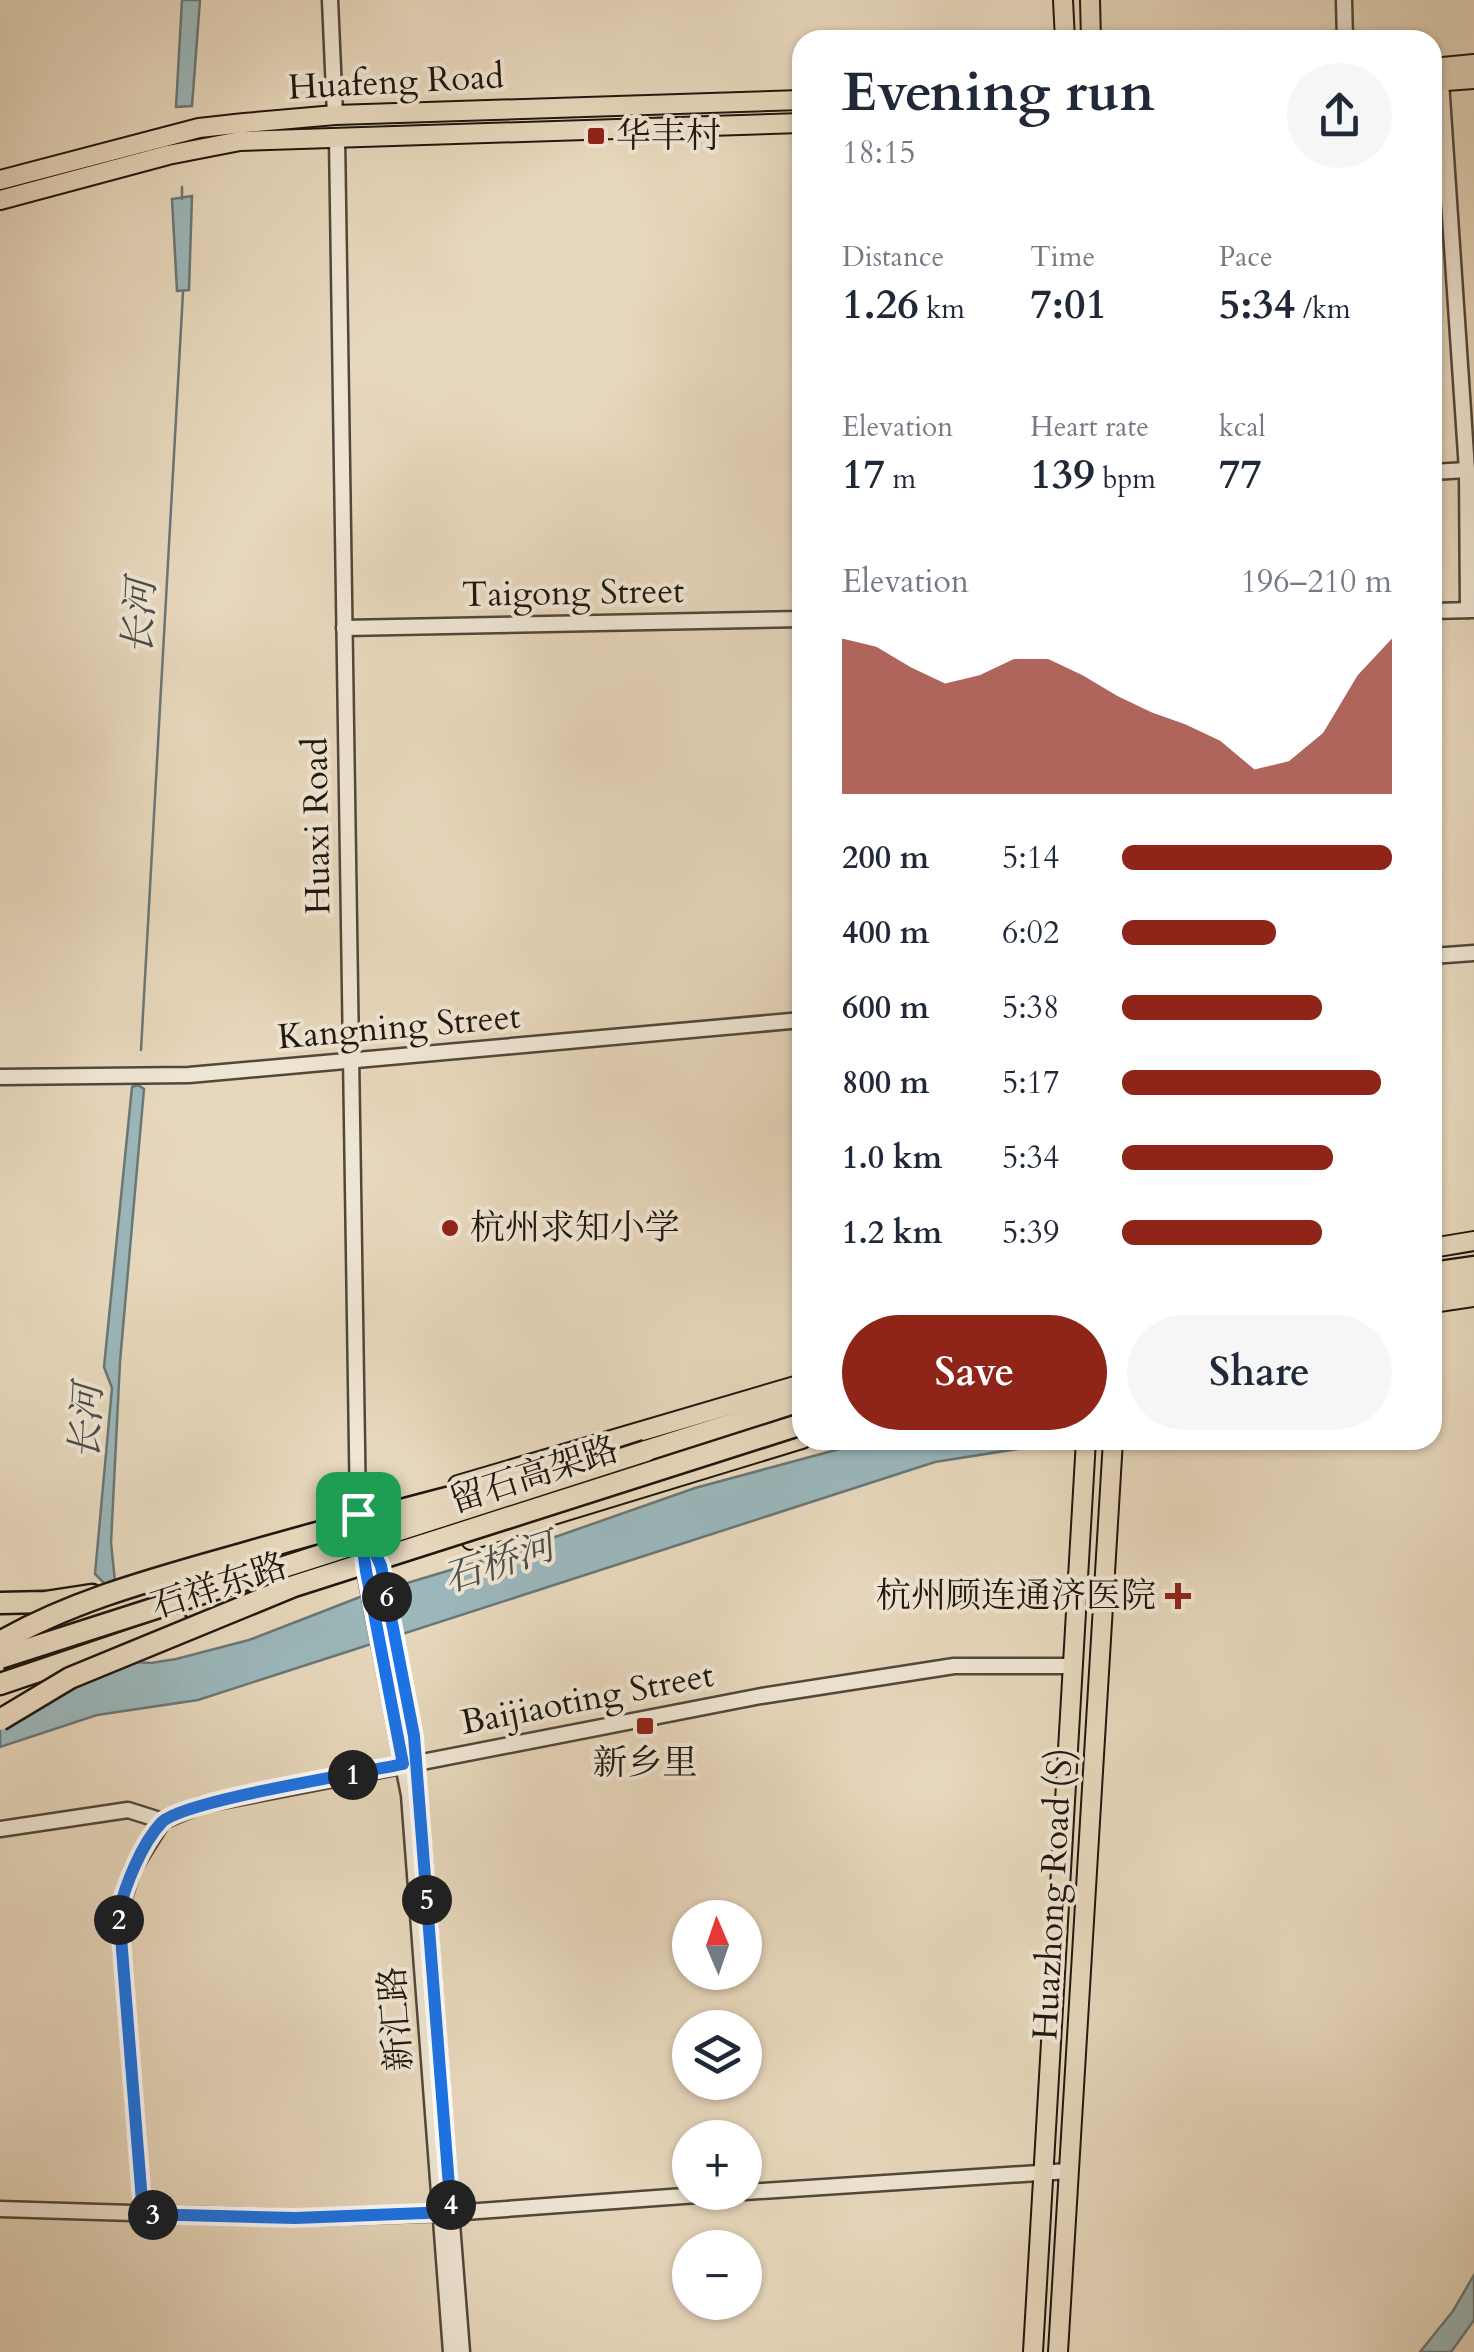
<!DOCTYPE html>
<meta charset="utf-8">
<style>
:root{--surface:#fff;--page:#f6f6f7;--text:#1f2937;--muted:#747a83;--accent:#8f2418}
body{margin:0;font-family:Cardo,"Noto Serif SC",serif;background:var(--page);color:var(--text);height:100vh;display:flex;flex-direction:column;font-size:38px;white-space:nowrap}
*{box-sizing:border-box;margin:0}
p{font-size:32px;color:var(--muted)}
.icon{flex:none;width:55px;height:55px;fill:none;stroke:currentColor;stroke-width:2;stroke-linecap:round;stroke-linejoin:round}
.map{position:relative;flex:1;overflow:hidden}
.panel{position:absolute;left:792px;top:30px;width:650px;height:1420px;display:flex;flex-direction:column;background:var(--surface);border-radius:30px;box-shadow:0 2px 8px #0004}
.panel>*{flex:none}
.needle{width:65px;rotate:358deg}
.fabs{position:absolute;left:672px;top:1900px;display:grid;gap:20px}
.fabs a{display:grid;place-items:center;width:90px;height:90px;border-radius:50%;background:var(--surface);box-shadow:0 2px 8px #0004;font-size:50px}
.pin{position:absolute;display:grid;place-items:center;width:85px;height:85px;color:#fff;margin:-42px;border-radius:20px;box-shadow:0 5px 15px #0006}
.km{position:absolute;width:50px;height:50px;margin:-25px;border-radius:50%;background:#222;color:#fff;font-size:28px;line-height:50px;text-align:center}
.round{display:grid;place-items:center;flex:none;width:105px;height:105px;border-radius:52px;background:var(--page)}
.overview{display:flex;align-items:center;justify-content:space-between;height:170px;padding:0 50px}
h1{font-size:55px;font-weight:800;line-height:75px}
.metrics{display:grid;grid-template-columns:repeat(3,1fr);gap:15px;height:170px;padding:10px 50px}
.metrics div{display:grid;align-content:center}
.metrics b{font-size:42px;font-weight:800}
.metrics small{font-size:28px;font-weight:400}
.metrics p{font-size:28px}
.chart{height:280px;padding:20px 50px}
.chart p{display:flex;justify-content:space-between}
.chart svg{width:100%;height:180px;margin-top:10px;fill:var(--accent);opacity:.7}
.action{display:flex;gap:20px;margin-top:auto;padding:20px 50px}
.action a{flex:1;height:115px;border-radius:60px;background:var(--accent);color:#fff;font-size:40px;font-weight:800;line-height:115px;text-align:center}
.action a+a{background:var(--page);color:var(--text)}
ul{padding:0 50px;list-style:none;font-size:32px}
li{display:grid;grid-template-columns:160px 120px 1fr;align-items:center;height:75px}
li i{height:25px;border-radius:12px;background:var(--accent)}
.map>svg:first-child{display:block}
.water{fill:#9bb7bb;stroke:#697776;stroke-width:2.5}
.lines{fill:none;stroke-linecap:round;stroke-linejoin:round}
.stream{stroke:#697776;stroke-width:2.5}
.minor-casing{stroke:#51473a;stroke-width:19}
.major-casing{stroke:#1f170e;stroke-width:22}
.highway-casing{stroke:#1f170e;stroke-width:25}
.minor{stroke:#efe5d3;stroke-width:14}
.major{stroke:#e7d7bc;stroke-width:18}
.highway{stroke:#e7d7bc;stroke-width:20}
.highway-bridge-casing{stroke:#1f170e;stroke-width:25;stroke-linecap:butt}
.highway-bridge{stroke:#e7d7bc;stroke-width:20}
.route-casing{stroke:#fff;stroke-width:20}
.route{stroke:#1a73e8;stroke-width:12}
.poi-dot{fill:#8f2418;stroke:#efe5d3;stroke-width:4}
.labels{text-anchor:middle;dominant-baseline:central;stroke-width:8;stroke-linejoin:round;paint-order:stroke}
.street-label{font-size:35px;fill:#1f170e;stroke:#efe5d3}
.poi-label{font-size:35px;fill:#1f170e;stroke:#efe5d3;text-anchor:start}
.water-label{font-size:38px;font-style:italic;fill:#4a4f4b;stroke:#efe5d3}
</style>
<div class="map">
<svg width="1474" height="2352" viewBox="0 0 1474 2352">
<rect width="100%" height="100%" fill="#e7d7bc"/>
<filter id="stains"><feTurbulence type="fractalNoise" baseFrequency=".002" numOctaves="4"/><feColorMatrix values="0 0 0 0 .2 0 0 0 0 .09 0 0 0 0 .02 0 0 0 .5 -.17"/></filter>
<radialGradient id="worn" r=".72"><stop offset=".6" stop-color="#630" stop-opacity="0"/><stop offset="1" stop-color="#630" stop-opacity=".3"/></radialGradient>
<!-- water -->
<g class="water">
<polygon points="182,0 200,0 192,106 176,107"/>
<polygon points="192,196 189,290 177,291 172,199"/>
<polygon points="138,1085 144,1089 120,1362 111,1543 115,1581 105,1584 95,1574 112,1388 104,1367 132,1087"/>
<polygon points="887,1440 1074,1440 935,1462 198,1700 97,1715 0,1747 0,1708 134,1662 151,1663 176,1659 249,1640 360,1597 518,1550 695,1488 858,1444"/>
<polygon points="1474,2275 1474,2320 1451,2352 1420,2352 1453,2311"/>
</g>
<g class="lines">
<!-- stream -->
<g class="stream">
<polyline points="182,187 182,199"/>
<polyline points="141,1050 183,292"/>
</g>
<!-- minor casing -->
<g class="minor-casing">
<g id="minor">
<polyline points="330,0 335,115"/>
<polyline points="1344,0 1345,40"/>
<polyline points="1441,82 1467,470 1468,610"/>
<polyline points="337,138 358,1513 365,1571 409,1795 451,2352"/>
<polyline points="1432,472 1467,470"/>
<polyline points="1432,611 1474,610"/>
<polyline points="344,628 802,619"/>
<polyline points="1432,956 1474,953"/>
<polyline points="0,1077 189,1075 802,1020"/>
<polyline points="375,1551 381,1566 414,1736 462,2352"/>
<polyline points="0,1829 128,1810 163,1821"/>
<polyline points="745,2192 1069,2171"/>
<polyline points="0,2209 295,2218 451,2213 739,2192"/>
<polyline points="143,2214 119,1913 133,1869 163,1821 201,1805 761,1696 954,1666 1073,1666"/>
</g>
</g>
<!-- major casing -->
<g class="major-casing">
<g id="major">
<polyline points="1063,0 1065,40"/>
<polyline points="1090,0 1091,40"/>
<polyline points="1432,68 1474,64"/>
<polyline points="1432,82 1474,79"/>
<polyline points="0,180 199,128 244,123 335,115 802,100"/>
<polyline points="0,200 168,155 240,141 802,123"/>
<polyline points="1432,1248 1474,1241"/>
<polyline points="1432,1303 1474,1297"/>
<polyline points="458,1485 802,1384"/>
<polyline points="471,1540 802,1439"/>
<polyline points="1033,2352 1086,1440"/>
<polyline points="1058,2352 1113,1440"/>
</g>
</g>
<!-- highway casing -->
<g class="highway-casing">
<g id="highway">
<polyline points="1432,1273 1474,1267"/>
<polyline points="1432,1292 1474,1286"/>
<polyline points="646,1451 802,1402"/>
<polyline points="0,1603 46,1602 92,1595"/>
<polyline points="0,1684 178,1624"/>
</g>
</g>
<!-- minor -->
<use href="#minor" class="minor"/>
<!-- major -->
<use href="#major" class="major"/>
<!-- highway -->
<use href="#highway" class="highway"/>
<!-- highway-bridge casing -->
<g class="highway-bridge-casing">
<g id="highway-bridge">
<path d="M 0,1642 C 79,1597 166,1576 252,1551 C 339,1527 425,1502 512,1482"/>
<polyline points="0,1658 646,1451"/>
<polyline points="0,1720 70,1678 294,1586 802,1424"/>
</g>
</g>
<!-- highway-bridge -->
<use href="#highway-bridge" class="highway-bridge"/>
</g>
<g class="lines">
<!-- route casing -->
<g class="route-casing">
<path id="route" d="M 358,1514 L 381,1566 L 414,1736 L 451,2212 L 295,2218 L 143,2214 L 119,1912 C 125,1885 142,1843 162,1822 C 185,1800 362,1773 403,1764 L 366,1571 Z"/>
</g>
<!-- route -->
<use href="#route" class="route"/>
</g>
<!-- markers -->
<g class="poi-dot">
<rect x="586" y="126" width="20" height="20" rx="5"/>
<circle cx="450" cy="1228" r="10"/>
<path d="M1173 1581h10v10h10v10h-10v10h-10v-10h-10v-10h10z"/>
<rect x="635" y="1716" width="20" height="20" rx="5"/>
</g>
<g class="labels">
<!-- street labels -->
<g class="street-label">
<text transform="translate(396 82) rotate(-3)">Huafeng Road</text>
<text transform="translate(573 593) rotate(-1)">Taigong Street</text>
<text transform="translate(317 826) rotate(-91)">Huaxi Road</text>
<text transform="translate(399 1027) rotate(-5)">Kangning Street</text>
<text transform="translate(534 1475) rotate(-18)">留石高架路</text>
<text transform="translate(219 1586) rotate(-18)">石祥东路</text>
<text transform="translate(587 1699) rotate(-11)">Baijiaoting Street</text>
<text transform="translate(1053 1894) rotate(-87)">Huazhong Road (S)</text>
<text transform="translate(396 2019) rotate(-94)">新汇路</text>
</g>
<!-- poi labels -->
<g class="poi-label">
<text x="616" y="136">华丰村</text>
<text x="470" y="1228">杭州求知小学</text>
<text x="1156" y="1596" text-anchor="end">杭州顾连通济医院</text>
<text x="645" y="1763" text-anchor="middle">新乡里</text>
</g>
<!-- water labels -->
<g class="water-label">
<text transform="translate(140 617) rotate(-87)">长河</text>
<text transform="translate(87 1422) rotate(-87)">长河</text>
<text transform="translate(499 1563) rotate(-18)">石桥河</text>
</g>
</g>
<rect width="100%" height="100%" filter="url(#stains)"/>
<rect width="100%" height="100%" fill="url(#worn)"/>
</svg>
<div class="fabs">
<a><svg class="needle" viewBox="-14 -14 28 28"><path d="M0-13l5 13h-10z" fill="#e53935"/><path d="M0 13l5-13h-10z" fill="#747a83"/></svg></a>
<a><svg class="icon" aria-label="layers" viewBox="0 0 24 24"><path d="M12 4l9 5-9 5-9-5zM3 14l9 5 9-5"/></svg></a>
<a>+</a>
<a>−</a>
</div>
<div class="pin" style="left:358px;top:1514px;background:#1e9e55"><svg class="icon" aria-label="arrive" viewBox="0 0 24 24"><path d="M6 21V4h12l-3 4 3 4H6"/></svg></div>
<b class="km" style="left:353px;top:1775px">1</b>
<b class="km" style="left:119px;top:1920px">2</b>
<b class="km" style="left:153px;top:2215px">3</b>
<b class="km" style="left:451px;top:2205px">4</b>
<b class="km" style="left:427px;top:1900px">5</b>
<b class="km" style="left:387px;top:1597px">6</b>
<section class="panel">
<div class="overview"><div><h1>Evening run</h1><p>18:15</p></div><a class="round"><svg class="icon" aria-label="share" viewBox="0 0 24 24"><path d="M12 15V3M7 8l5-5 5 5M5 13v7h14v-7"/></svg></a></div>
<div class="metrics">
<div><p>Distance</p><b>1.26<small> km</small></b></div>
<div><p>Time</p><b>7:01</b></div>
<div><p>Pace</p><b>5:34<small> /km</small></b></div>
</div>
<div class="metrics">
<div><p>Elevation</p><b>17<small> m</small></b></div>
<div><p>Heart rate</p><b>139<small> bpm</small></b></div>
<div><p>kcal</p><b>77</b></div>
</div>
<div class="chart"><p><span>Elevation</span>196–210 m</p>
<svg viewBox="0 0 160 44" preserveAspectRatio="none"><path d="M0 44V6L10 8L20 13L30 17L40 15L50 11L60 11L70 15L80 20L90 24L100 27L110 31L120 38L130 36L140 29L150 15L160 6V44z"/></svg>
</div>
<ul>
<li><b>200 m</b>5:14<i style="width:100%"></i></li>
<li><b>400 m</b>6:02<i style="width:57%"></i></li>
<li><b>600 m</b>5:38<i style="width:74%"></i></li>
<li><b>800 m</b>5:17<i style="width:96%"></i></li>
<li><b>1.0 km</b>5:34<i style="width:78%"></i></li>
<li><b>1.2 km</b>5:39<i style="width:74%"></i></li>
</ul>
<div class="action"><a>Save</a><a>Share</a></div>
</section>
</div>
